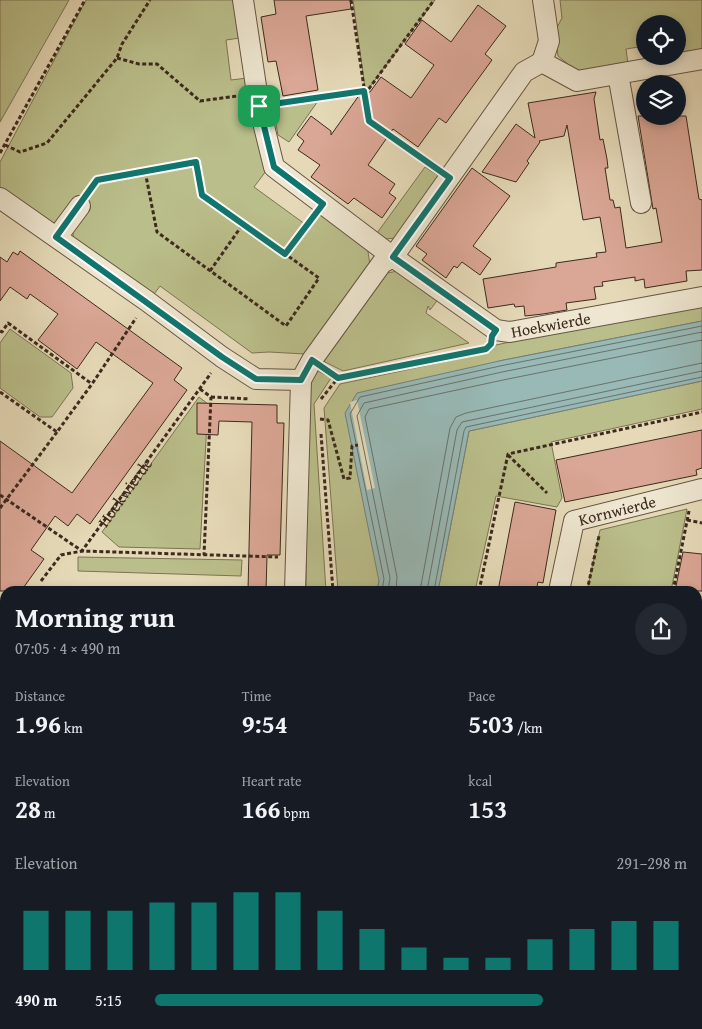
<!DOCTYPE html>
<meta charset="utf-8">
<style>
:root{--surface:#171b24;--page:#242831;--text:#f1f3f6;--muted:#9ea1a6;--accent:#0f766e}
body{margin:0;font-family:"Gentium Book Plus",serif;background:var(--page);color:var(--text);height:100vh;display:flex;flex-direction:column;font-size:19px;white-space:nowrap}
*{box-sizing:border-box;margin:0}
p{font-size:16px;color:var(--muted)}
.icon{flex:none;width:28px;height:28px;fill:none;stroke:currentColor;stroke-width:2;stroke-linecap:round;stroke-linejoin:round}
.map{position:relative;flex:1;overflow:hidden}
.panel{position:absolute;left:0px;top:586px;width:702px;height:444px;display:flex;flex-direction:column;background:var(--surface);border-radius:15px 15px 0 0;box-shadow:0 2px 8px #0003}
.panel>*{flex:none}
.controls{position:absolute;left:636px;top:15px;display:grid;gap:10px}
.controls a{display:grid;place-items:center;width:50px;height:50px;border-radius:50%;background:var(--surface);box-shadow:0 2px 8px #0003;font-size:25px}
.pin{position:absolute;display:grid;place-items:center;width:42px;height:42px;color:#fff;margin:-21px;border-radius:10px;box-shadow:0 2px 8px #0006}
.round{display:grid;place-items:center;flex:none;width:52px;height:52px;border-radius:26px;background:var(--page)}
.overview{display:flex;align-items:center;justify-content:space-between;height:85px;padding:0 15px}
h1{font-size:28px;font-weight:700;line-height:38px}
.figures{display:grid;grid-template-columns:repeat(3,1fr);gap:8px;height:85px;padding:5px 15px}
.figures div{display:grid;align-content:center}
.figures b{font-size:25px;font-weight:700}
.figures small{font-size:14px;font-weight:400}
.figures p{font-size:14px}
.chart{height:140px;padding:10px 15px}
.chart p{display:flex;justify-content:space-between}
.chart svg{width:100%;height:90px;margin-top:5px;stroke:var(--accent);stroke-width:6}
ul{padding:0 15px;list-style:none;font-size:16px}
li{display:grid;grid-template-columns:80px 60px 1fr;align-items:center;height:38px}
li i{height:12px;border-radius:6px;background:var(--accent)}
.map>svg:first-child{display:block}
.green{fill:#babe8a;stroke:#7c7454}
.water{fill:#98b9b6;stroke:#748079}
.pier{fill:#e5d9b7}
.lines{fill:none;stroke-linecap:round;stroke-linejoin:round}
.shore{stroke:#6a726a;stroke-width:1}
.building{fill:#daa695;stroke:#3d2a1d}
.minor-casing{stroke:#675644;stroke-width:22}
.path{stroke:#3d2a1d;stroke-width:3;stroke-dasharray:4 2.5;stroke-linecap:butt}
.minor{stroke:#eee6d0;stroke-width:20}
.route-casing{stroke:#fff;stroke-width:10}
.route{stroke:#0f766e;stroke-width:6}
.labels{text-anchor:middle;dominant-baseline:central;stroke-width:5;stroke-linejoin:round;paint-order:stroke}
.street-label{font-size:16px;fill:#3d2a1d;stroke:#eee6d0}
</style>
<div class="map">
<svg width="702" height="1029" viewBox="0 0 702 1029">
<rect width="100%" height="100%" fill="#e5d9b7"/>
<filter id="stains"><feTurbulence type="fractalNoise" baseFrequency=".004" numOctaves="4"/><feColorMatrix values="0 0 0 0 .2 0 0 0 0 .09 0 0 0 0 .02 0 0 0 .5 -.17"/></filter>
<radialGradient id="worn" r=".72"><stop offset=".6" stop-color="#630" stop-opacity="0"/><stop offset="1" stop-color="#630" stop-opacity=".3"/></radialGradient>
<!-- green -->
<g class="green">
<polygon points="0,0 69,0 0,122"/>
<polygon points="86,0 233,0 240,38 226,40 231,80 247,78 266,171 254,187 309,227 322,212 367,245 370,265 305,354 269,352 252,353 160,286 152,297 74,241 72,227 59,221 50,224 0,189 0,162"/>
<polygon points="353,0 435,0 369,88 365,88"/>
<polygon points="560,0 702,0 702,52 660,59 659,56 678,56 678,24 645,24 645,46 626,49 628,64 579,73 558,56 555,31 562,18"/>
<polygon points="318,101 289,142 278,135 273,108"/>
<polygon points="425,167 442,178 397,238 384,239 377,233"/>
<polygon points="398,271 439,298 430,310 428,306 426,313 469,343 343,371 323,361 387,273"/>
<polygon points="702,301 702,321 499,361 379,581 377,591 338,591 324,408 340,384 490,352 496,345"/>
<polygon points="10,329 71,373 73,388 52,417 40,417 0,388 0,343"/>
<polygon points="318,371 331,378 314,404 326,591 306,591 307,404 310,383"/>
<polygon points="702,381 702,409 551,442 562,498 557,507 496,496 475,591 438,591 469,431"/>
<polygon points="199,397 208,404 200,549 119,547 102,532"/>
<polygon points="687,509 671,591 587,591 600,530"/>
<polygon points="78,557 242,560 241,576 78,571"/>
<polygon points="9,1025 38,1025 44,1029 6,1029"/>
<polygon points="187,1025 219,1025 216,1029 184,1029"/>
<polygon points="303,1025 333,1025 331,1029 300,1029"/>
</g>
<!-- water -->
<g class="water">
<polygon points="702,321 702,381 469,431 438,591 377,591 379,581 345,413 357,393 499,361"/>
<polygon points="219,1025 303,1025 300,1029 216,1029"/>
</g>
<!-- pier -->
<polygon class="pier" points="357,400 375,488 367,490 350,402"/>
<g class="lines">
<!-- shore -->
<g class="shore">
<polyline points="382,591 384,579 350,414 360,397 500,366 702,326"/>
<polyline points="388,591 390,578 357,416 364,403 502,372 702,332"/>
<polyline points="396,591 397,577 365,417 369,409 503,380 702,340"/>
<polyline points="420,591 450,428 456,417 466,413 702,363"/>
<polyline points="427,591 457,430 462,422 702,371"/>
<polyline points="434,591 464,431 466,427 702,377"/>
</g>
</g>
<!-- building -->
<g class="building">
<polygon points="274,0 350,0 351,9 306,16 318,90 283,96 276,61 268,62 261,17 276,14"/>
<polygon points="478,5 506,26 485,54 492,60 446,123 439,118 418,147 393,129 368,165 395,184 389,193 396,198 382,218 354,198 348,204 311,177 320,165 298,150 304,141 297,135 311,116 331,131 331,135 360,94 370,92 381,77 411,98 434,65 405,44 422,20 451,42"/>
<polygon points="596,92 594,99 600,140 603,139 607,159 608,168 605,168 610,200 613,200 615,208 620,207 626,248 662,242 656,208 653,209 638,116 686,116 699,199 702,200 702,270 686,271 687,281 645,288 644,279 635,281 635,277 602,282 603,286 594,287 596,299 566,303 567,310 543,314 525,316 524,306 515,307 514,304 488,308 483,279 556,267 556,263 597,257 596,253 606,252 600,217 583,220 567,125 564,136 539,141 540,142 527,161 529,163 516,182 482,172 516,124 535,138 528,103"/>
<polygon points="472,168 510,196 473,246 491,259 480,275 462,262 457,268 454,266 446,278 422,260 427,254 416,246"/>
<polygon points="20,251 182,368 174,380 187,390 90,524 77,514 68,526 55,516 31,550 44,559 21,591 0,591 0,441 72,493 153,383 96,342 77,369 38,340 58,314 30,294 27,299 10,287 0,301 0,257 7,262 13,252 18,255"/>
<polygon points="197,403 277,405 277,423 284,423 280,555 267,555 266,591 248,591 252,422 219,421 218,435 197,434"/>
<polygon points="702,430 702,468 696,470 697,475 565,502 556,460"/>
<polygon points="515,502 556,510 543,583 538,582 536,591 498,591"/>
<polygon points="683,552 702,554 702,591 675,591"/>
</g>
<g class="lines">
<!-- minor casing -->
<g class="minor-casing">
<g id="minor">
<path id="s2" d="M 243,0 L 259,106 L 274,167 L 393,257 L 496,330 L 510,332 L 702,297"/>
<polyline points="542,62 549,41 543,0"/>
<polyline points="618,74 641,203"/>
<polyline points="0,198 147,301 222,357 256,379 301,380"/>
<polyline points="57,237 80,206"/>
<polyline points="295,591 301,380 312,360 382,263 393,257 524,72 542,62 577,81 702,59"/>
<path id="s3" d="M 559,591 L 574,521 L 702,489"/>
<polyline points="0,668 5,668"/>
<polyline points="698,762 702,763"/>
<polyline points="0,966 5,970"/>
<polyline points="84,1025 90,1029"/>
<polyline points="173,1029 176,1025"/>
<polyline points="346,1029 348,1025"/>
</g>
</g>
<!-- path -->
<g class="path">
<polyline points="351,0 369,121 434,167"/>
<polyline points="117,58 139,64 157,64 200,101 237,96"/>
<polyline points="279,103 368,90 434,0"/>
<polyline points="5,145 20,152 47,143 117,58 122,44 150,0"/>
<polyline points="0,153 85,0"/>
<polyline points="90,191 97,179 195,162 202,195 319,278 286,326 157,232 145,171"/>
<polyline points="285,254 312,219"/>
<polyline points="210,271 243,224"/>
<polyline points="0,331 2,332 8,323 92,384"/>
<polyline points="327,370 338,378 486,349 488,347"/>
<polyline points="200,389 211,397 204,555"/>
<polyline points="0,392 57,432 92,384 136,318"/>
<polyline points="211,397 250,399"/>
<polyline points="321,399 338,378"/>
<polyline points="320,419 328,420 344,479 350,478 352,446 358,445"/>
<polyline points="321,434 333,591"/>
<polyline points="508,455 547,493"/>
<path id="s1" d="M 0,495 L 82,551 L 211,373"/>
<polyline points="0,508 57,432"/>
<polyline points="687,520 702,523"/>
<polyline points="41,581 61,555 82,551 278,557"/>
<polyline points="479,591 508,454 702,412"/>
<polyline points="587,591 599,536"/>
<polyline points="673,591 689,511"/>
<polyline points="0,703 5,696"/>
<polyline points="698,708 702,708"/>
<polyline points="698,814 702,815"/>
<polyline points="0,841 5,834"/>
<polyline points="0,868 5,871"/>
<polyline points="698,891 702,869"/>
<polyline points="698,981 702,981"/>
<polyline points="698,985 702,989"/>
<polyline points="542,1025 548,1029"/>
<polyline points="0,1028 5,1021"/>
<polyline points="145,1029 148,1025"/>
<polyline points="381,1029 384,1025"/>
<polyline points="508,1029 511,1025"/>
<polyline points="645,1029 647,1025"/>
</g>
<!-- minor -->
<use href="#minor" class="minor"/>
</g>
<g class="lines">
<!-- route casing -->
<g class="route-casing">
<polygon id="route" points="364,91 369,121 450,178 393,257 496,330 492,336 491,344 486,349 338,378 312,360 301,380 256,379 222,357 56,237 97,180 196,162 202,195 285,254 323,204 274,167 259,106"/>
</g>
<!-- route -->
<use href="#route" class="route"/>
</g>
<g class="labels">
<!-- street labels -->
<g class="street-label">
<text stroke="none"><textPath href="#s2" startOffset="501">Hoekwierde</textPath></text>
<text stroke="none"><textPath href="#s1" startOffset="172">Hoekwierde</textPath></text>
<text stroke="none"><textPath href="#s3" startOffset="116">Kornwierde</textPath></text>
</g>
</g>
<rect width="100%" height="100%" filter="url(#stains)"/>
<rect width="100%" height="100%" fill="url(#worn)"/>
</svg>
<div class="controls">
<a><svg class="icon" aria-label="locate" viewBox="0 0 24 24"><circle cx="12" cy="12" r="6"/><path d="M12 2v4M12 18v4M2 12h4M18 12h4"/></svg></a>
<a><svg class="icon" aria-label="layers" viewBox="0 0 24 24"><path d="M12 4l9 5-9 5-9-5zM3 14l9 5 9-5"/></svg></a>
</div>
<div class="pin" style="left:259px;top:106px;background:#1e9e55"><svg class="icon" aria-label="arrive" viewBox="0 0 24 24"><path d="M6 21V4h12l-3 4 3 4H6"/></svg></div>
<section class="panel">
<div class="overview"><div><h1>Morning run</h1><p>07:05 · 4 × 490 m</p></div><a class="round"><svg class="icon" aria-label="share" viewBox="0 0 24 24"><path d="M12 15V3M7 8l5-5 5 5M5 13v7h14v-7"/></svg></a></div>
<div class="figures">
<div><p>Distance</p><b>1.96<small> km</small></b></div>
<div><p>Time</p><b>9:54</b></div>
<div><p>Pace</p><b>5:03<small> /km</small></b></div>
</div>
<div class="figures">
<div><p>Elevation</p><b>28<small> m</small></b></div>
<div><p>Heart rate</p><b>166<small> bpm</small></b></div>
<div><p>kcal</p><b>153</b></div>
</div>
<div class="chart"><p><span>Elevation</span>291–298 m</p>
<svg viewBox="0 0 160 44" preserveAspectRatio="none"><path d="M5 44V15M15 44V15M25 44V15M35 44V11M45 44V11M55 44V6M65 44V6M75 44V15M85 44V24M95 44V33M105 44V38M115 44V38M125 44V29M135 44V24M145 44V20M155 44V20"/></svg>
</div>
<ul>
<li><b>490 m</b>5:15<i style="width:73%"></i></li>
</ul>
</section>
</div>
